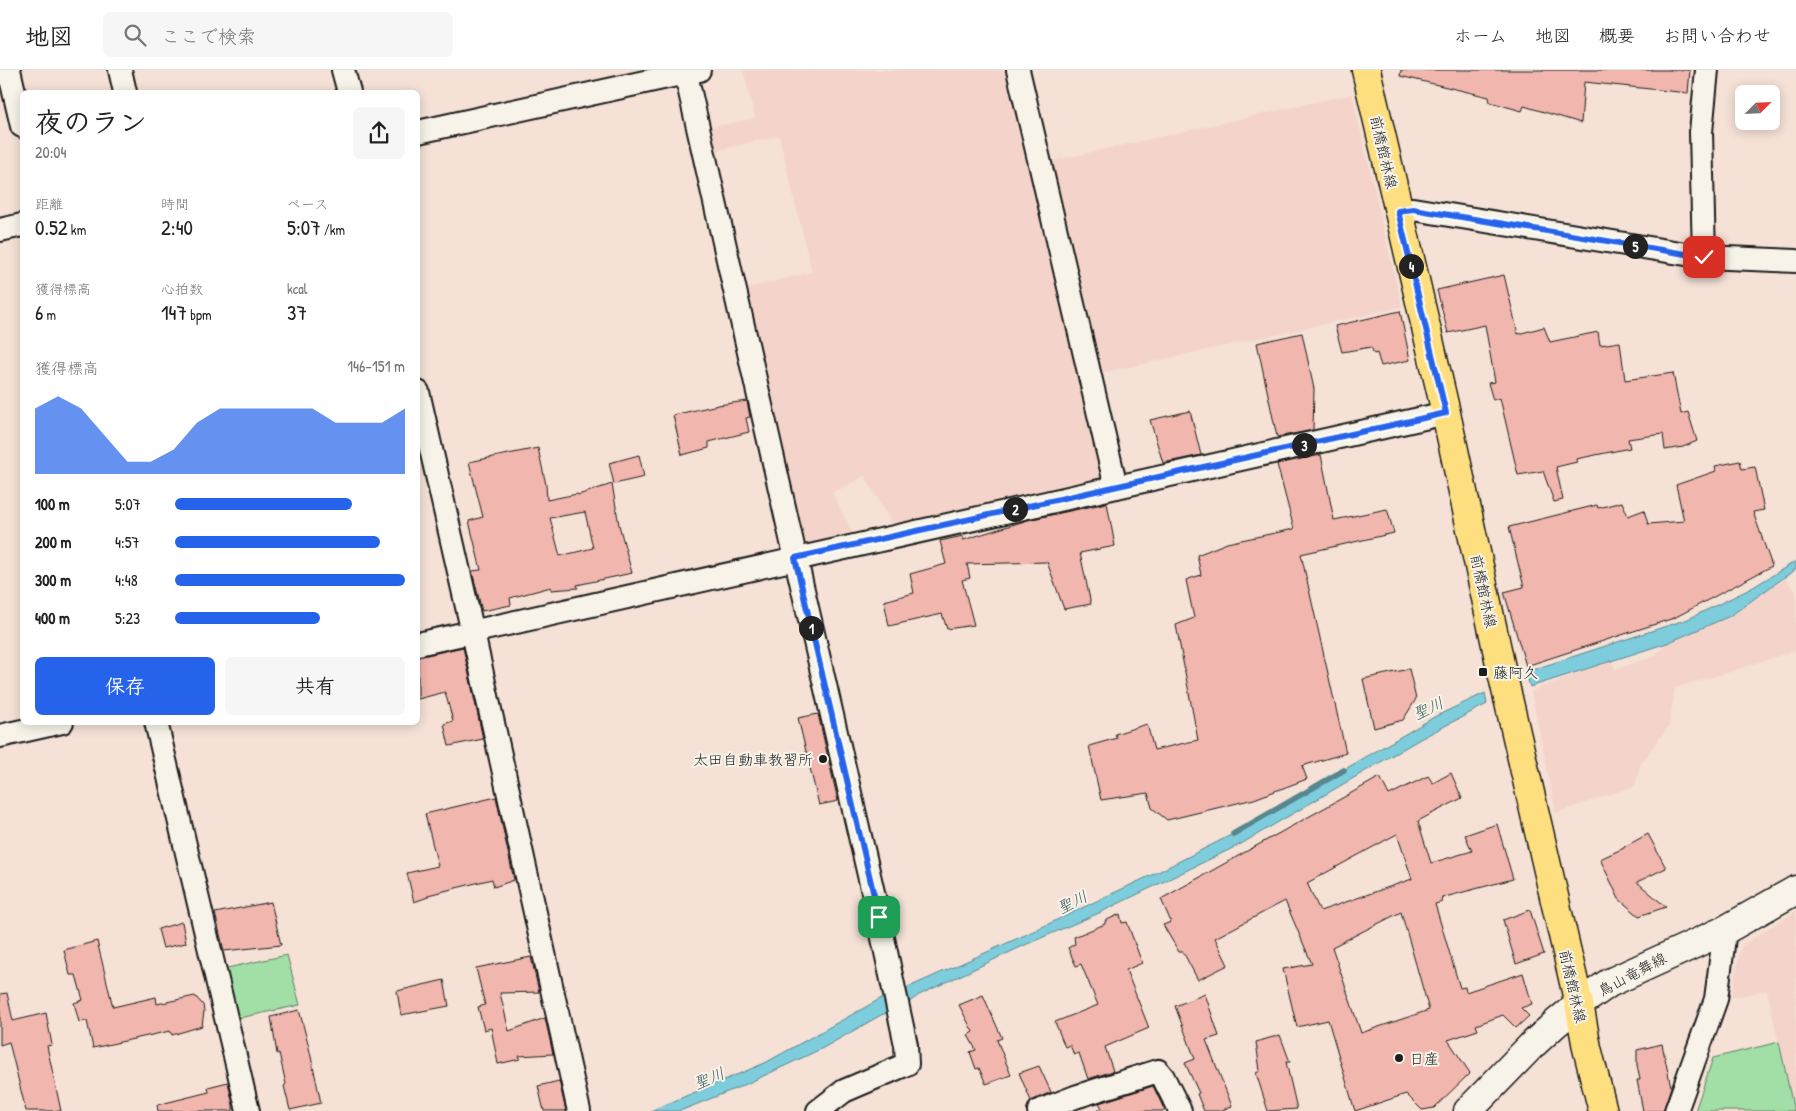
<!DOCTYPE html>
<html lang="ja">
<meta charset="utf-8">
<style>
:root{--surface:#fff;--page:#f6f6f6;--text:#222;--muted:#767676;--line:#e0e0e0;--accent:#2563eb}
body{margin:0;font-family:"Patrick Hand","Klee One",sans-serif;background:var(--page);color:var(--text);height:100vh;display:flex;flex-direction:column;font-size:19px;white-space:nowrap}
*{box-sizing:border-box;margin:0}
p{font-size:16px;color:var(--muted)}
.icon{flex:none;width:28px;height:28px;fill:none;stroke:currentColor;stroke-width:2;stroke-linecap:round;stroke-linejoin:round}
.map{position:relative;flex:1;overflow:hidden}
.drawer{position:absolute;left:20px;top:20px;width:400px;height:635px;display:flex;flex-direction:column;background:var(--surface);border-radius:8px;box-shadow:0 2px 12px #0003}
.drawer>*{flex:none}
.needle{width:32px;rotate:66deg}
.buttons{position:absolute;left:1735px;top:15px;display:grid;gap:10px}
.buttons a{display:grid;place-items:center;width:45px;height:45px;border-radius:8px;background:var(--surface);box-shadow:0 2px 12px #0003;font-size:25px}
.pin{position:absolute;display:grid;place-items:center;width:42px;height:42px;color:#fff;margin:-21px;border-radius:10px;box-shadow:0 2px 8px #0006}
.km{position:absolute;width:25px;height:25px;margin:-12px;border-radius:50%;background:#222;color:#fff;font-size:14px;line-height:25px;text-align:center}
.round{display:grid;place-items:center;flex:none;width:52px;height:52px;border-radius:8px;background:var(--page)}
.headline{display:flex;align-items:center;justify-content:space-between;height:85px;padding:0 15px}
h1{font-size:28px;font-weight:600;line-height:38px}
.figures{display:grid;grid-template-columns:repeat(3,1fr);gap:8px;height:85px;padding:5px 15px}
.figures div{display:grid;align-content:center}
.figures b{font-size:21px;font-weight:600}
.figures small{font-size:14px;font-weight:400}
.figures p{font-size:14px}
.chart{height:140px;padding:10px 15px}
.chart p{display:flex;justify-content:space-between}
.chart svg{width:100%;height:90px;margin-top:5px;fill:var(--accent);opacity:.7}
.button{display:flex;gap:10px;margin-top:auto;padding:10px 15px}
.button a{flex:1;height:58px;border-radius:8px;background:var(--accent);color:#fff;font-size:20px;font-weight:600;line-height:58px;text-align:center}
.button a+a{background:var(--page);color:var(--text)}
ul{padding:0 15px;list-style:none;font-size:16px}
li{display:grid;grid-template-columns:80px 60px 1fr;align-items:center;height:38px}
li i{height:12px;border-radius:6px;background:var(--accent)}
header{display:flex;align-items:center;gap:30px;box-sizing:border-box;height:70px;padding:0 25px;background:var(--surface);border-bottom:1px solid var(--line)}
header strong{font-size:24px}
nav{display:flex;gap:28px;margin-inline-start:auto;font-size:18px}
.search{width:350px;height:45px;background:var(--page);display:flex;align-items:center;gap:12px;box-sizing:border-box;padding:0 18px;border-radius:8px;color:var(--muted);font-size:19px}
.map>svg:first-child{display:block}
.built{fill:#f4d4ca}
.green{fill:#a1dfa7;stroke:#5e7e62}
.water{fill:#7ecddc;stroke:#57868f}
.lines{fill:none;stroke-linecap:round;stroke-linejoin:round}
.stream{stroke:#57868f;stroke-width:5.5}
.building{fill:#f1b6ad;stroke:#1c1c1c;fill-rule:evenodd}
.minor-casing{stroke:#1c1c1c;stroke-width:26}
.secondary-casing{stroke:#1c1c1c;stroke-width:31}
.primary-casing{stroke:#1c1c1c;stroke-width:31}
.minor{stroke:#f7f3e8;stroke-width:22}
.secondary{stroke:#f7f3e8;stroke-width:28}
.primary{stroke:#fedf80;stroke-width:28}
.route-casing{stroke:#fff;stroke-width:10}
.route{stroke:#2563eb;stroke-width:6}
.poi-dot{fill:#1c1c1c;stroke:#f7f3e8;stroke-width:2}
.labels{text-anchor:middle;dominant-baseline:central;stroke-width:4;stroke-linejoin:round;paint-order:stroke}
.street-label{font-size:15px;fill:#1c1c1c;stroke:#f7f3e8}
.poi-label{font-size:15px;fill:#1c1c1c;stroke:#f7f3e8;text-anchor:start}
.water-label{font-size:16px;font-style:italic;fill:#3e5a5f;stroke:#f7f3e8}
</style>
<header>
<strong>地図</strong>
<div class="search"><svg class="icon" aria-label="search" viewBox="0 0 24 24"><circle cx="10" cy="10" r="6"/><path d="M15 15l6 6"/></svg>ここで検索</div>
<nav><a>ホーム</a><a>地図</a><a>概要</a><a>お問い合わせ</a></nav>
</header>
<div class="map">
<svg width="1796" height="1041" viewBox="0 0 1796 1041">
<rect width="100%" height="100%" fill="#f5e1d6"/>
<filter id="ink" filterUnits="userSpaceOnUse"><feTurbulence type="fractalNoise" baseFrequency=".02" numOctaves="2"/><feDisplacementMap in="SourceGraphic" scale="10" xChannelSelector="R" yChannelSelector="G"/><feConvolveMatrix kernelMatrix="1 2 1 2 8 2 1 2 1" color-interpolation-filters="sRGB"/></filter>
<g filter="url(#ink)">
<!-- built -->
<g class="built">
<polygon points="743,0 1008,0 1047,92 1352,24 1402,237 1097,304 1107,412 896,462 865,406 832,423 856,469 803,482 740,220 812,202 779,66 709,82 704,59 755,48"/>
<polygon points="1785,508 1796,522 1796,580 1736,600 1675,618 1669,656 1641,693 1635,716 1556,743 1531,621 1612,590 1615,599 1653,587 1667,573 1730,546"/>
<polygon points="1796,841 1796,1041 1794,1041 1767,920 1731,928 1741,876"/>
</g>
<!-- green -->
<g class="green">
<polygon points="287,885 300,935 230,950 218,900"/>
<polygon points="1779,972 1794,1041 1695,1041 1713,988"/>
</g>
<!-- water -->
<g class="water">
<polygon points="1796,491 1796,499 1730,546 1667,573 1530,617 1526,602 1688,549 1750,519"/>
<polygon points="1485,623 1487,634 1420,669 1241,774 1099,843 1025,875 919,925 908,933 900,921 1025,865 1160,801 1239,761 1436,646"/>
<polygon points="889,924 895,940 881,945 823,978 742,1016 680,1041 650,1041 765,993"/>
</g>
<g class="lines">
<!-- stream -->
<polyline class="stream" points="1233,764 1344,700"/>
</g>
<!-- building -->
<g class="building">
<polygon points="1401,0 1690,0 1688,23 1584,12 1581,53 1524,36 1522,41 1490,32 1489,27 1400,6"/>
<polygon points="1504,205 1518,264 1544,257 1550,272 1598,262 1600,275 1620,272 1625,310 1673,303 1681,344 1688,342 1697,371 1683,377 1665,380 1663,364 1628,369 1630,378 1576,389 1577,392 1556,397 1563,430 1554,432 1543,401 1518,405 1500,328 1493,330 1488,313 1495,312 1485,255 1448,263 1437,220"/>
<polygon points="1400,241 1410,290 1381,296 1377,283 1374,284 1371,277 1342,282 1335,256"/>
<polygon points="1302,263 1314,319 1313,360 1277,367 1257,273"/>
<polygon points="747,331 750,347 746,348 749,362 709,372 709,378 682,385 673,345 718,335"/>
<polygon points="1190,341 1201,385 1163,393 1150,350"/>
<path d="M 538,378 L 546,415 L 547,430 L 577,424 L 578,425 L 612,414 L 619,455 L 632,503 L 577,515 L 578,518 L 551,520 L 551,517 L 510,528 L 511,535 L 482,541 L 472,501 L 481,500 L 469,451 L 483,447 L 469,392 ZM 585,442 L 593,478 L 560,486 L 550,448 Z"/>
<polygon points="639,385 644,407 614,414 609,393"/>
<polygon points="1321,385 1334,450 1387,439 1394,463 1301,484 1346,683 1302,696 1307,709 1254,729 1167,750 1152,738 1148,723 1101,730 1089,676 1117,668 1115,664 1147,654 1154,680 1198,670 1176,555 1194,548 1186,510 1201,505 1197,485 1227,473 1294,459 1277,394"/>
<polygon points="1740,391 1742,399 1755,397 1764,440 1753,442 1772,496 1674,548 1526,596 1504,522 1524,517 1509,457 1597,435 1598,438 1622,432 1628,446 1644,440 1648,454 1684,451 1676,415 1716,401 1715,396"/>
<polygon points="1107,433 1115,476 1080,483 1091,534 1064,539 1047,492 967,494 970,508 962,510 974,555 947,559 942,544 889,556 884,531 914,523 910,504 946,494 940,471 963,466 963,470 1028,450"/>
<polygon points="463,577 483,669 449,676 444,654 453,651 445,622 418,629 418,587"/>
<polygon points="1409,599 1416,629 1403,650 1374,658 1363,609"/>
<polygon points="818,644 838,731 819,735 798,648"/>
<path d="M 1451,703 L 1462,728 L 1418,751 L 1431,793 L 1472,781 L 1465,765 L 1497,754 L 1513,809 L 1441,828 L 1442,832 L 1435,834 L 1460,918 L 1465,917 L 1466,922 L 1523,903 L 1532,934 L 1521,938 L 1529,946 L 1516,958 L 1503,945 L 1476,955 L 1478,960 L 1448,970 L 1470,1003 L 1434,1038 L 1422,1040 L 1406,1024 L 1355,1041 L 1328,950 L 1297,957 L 1283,899 L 1312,894 L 1285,831 L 1215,868 L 1228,895 L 1198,910 L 1183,882 L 1179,882 L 1163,855 L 1171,852 L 1161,829 L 1380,707 L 1389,725 L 1428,706 L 1433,713 ZM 1397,764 L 1412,809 L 1320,841 L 1307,813 ZM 1401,842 L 1429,940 L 1361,963 L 1332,877 Z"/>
<polygon points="496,727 514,810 494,817 492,809 428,825 428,827 414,832 407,803 438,796 425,744"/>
<polygon points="1648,764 1666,798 1637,812 1666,837 1639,846 1619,829 1600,789 1624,778 1624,777"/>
<polygon points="271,832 281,875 224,881 215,843"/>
<polygon points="1530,840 1544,884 1516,894 1503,850"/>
<polygon points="1120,844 1122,853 1127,852 1142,893 1126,900 1149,958 1105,977 1113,1001 1088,1009 1079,983 1074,985 1070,975 1065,977 1055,952 1098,935 1081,894 1076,896 1068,878 1075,874 1074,867 1105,854 1105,851"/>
<polygon points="182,852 186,873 163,878 158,859"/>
<polygon points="97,871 113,937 156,927 157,934 195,926 203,935 204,941 202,956 172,965 170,961 93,978 87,951 79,952 74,933 83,930 76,905 70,905 64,880"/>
<polygon points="531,887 539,922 500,923 509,961 545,948 553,984 519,986 520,989 498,994 491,958 484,960 478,937 485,935 476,898"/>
<polygon points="444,910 449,936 401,945 397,921"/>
<polygon points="7,923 13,951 46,943 52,975 47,976 61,1041 26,1041 9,972 0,975 0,924"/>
<polygon points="1205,924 1219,966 1206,970 1232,1036 1220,1041 1204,1041 1197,1024 1199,1023 1185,993 1195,989 1175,936"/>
<polygon points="983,925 1002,968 997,970 1011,1005 986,1014 979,998 976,999 970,982 976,980 968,965 973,962 959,935"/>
<polygon points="299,940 308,973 321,1033 290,1040 284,1016 286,1014 279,983 277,984 271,947"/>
<polygon points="1280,965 1290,992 1286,992 1297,1039 1268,1041 1256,1003 1260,1001 1256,972"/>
<polygon points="1662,974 1671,1017 1663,1041 1643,1041 1637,1010 1640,1010 1637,995 1637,980"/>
<polygon points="1039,996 1051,1022 1031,1031 1019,1003"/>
<polygon points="559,1011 566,1041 544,1041 538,1016"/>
<polygon points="228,1012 233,1035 233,1041 158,1041 157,1035 209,1022 208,1017"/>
<polygon points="1153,1016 1165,1041 1097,1041 1102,1038 1099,1033"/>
</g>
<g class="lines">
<!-- minor casing -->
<g class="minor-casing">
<g id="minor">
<polyline points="9,0 22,56"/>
<polyline points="120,0 125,22"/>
<polyline points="343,0 349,22"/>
<polyline points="685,0 794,481 875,831 906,975 907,994 844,1021 818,1041"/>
<polyline points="1018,0 1116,417"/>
<polyline points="418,62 699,0"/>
<polyline points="1398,141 1413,139 1704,187 1796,191"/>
<polyline points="0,160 22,155"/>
<polyline points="1704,187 1701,62 1707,0"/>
<polyline points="418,322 473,563 579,1041"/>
<polyline points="418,574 1446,343"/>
<polyline points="156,652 248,1041"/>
<polyline points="0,666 62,652"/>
<polyline points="1039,1041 1075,1027 1158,1001 1163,1007 1180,1041"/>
<polyline points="1676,1041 1716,929 1725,860"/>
</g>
</g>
<!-- secondary casing -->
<g class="secondary-casing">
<polyline id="secondary" points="1468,1041 1531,976 1555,954 1579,934 1609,913 1725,860 1796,820"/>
</g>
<!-- primary casing -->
<g class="primary-casing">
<polyline id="primary" points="1366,0 1446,343 1501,598 1579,934 1587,978 1603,1041"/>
</g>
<!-- minor -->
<use href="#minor" class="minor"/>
<!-- secondary -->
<use href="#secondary" class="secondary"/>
<!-- primary -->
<use href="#primary" class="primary"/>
</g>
</g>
<g class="lines" filter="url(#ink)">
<!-- route casing -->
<g class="route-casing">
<polyline id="route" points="879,847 795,488 1446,343 1398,141 1413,139 1704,187"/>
</g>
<!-- route -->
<use href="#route" class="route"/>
</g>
<!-- markers -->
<g class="poi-dot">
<rect x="1478" y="597" width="10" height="10" rx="2.5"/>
<circle cx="823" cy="689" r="5"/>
<circle cx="1399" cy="988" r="5"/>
</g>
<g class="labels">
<!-- street labels -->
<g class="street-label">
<text transform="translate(1384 82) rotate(77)">前橋館林線</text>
<text transform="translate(1484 521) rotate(78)">前橋館林線</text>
<text transform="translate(1632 904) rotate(-28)">鳥山竜舞線</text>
<text transform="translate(1573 916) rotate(77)">前橋館林線</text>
</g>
<!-- poi labels -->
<g class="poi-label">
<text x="1493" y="602">藤阿久</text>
<text x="813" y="689" text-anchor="end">太田自動車教習所</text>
<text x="1409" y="988">日産</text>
</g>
<!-- water labels -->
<g class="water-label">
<text transform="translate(1428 638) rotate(-25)">聖川</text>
<text transform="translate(1072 832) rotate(-27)">聖川</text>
<text transform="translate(709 1008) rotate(-23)">聖川</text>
</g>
</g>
</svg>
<div class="buttons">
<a><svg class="needle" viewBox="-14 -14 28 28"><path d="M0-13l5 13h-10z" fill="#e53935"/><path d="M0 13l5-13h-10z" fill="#767676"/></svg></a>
</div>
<div class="pin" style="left:879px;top:847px;background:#1e9e55"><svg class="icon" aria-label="arrive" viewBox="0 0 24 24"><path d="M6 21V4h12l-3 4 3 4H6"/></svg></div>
<div class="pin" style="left:1704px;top:187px;background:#d93025"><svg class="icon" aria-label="check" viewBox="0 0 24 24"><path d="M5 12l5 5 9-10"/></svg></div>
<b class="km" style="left:811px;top:558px">1</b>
<b class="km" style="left:1015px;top:439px">2</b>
<b class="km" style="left:1304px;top:375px">3</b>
<b class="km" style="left:1411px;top:196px">4</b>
<b class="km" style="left:1635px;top:176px">5</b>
<section class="drawer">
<div class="headline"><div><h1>夜のラン</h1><p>20:04</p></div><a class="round"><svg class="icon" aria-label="share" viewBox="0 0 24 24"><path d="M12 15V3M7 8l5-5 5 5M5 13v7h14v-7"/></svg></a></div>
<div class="figures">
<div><p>距離</p><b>0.52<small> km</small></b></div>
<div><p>時間</p><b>2:40</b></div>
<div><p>ペース</p><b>5:07<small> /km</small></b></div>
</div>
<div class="figures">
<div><p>獲得標高</p><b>6<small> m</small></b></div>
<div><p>心拍数</p><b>147<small> bpm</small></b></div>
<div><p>kcal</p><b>37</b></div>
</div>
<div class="chart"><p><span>獲得標高</span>146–151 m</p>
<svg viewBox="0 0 160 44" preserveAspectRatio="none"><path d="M0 44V12L10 6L20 12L30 25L40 38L50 38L60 32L70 19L80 12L90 12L100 12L110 12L120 12L130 19L140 19L150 19L160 12V44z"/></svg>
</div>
<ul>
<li><b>100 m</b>5:07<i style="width:77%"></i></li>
<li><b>200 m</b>4:57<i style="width:89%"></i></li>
<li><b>300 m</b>4:48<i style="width:100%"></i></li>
<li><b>400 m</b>5:23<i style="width:63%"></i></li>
</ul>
<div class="button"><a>保存</a><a>共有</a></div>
</section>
</div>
